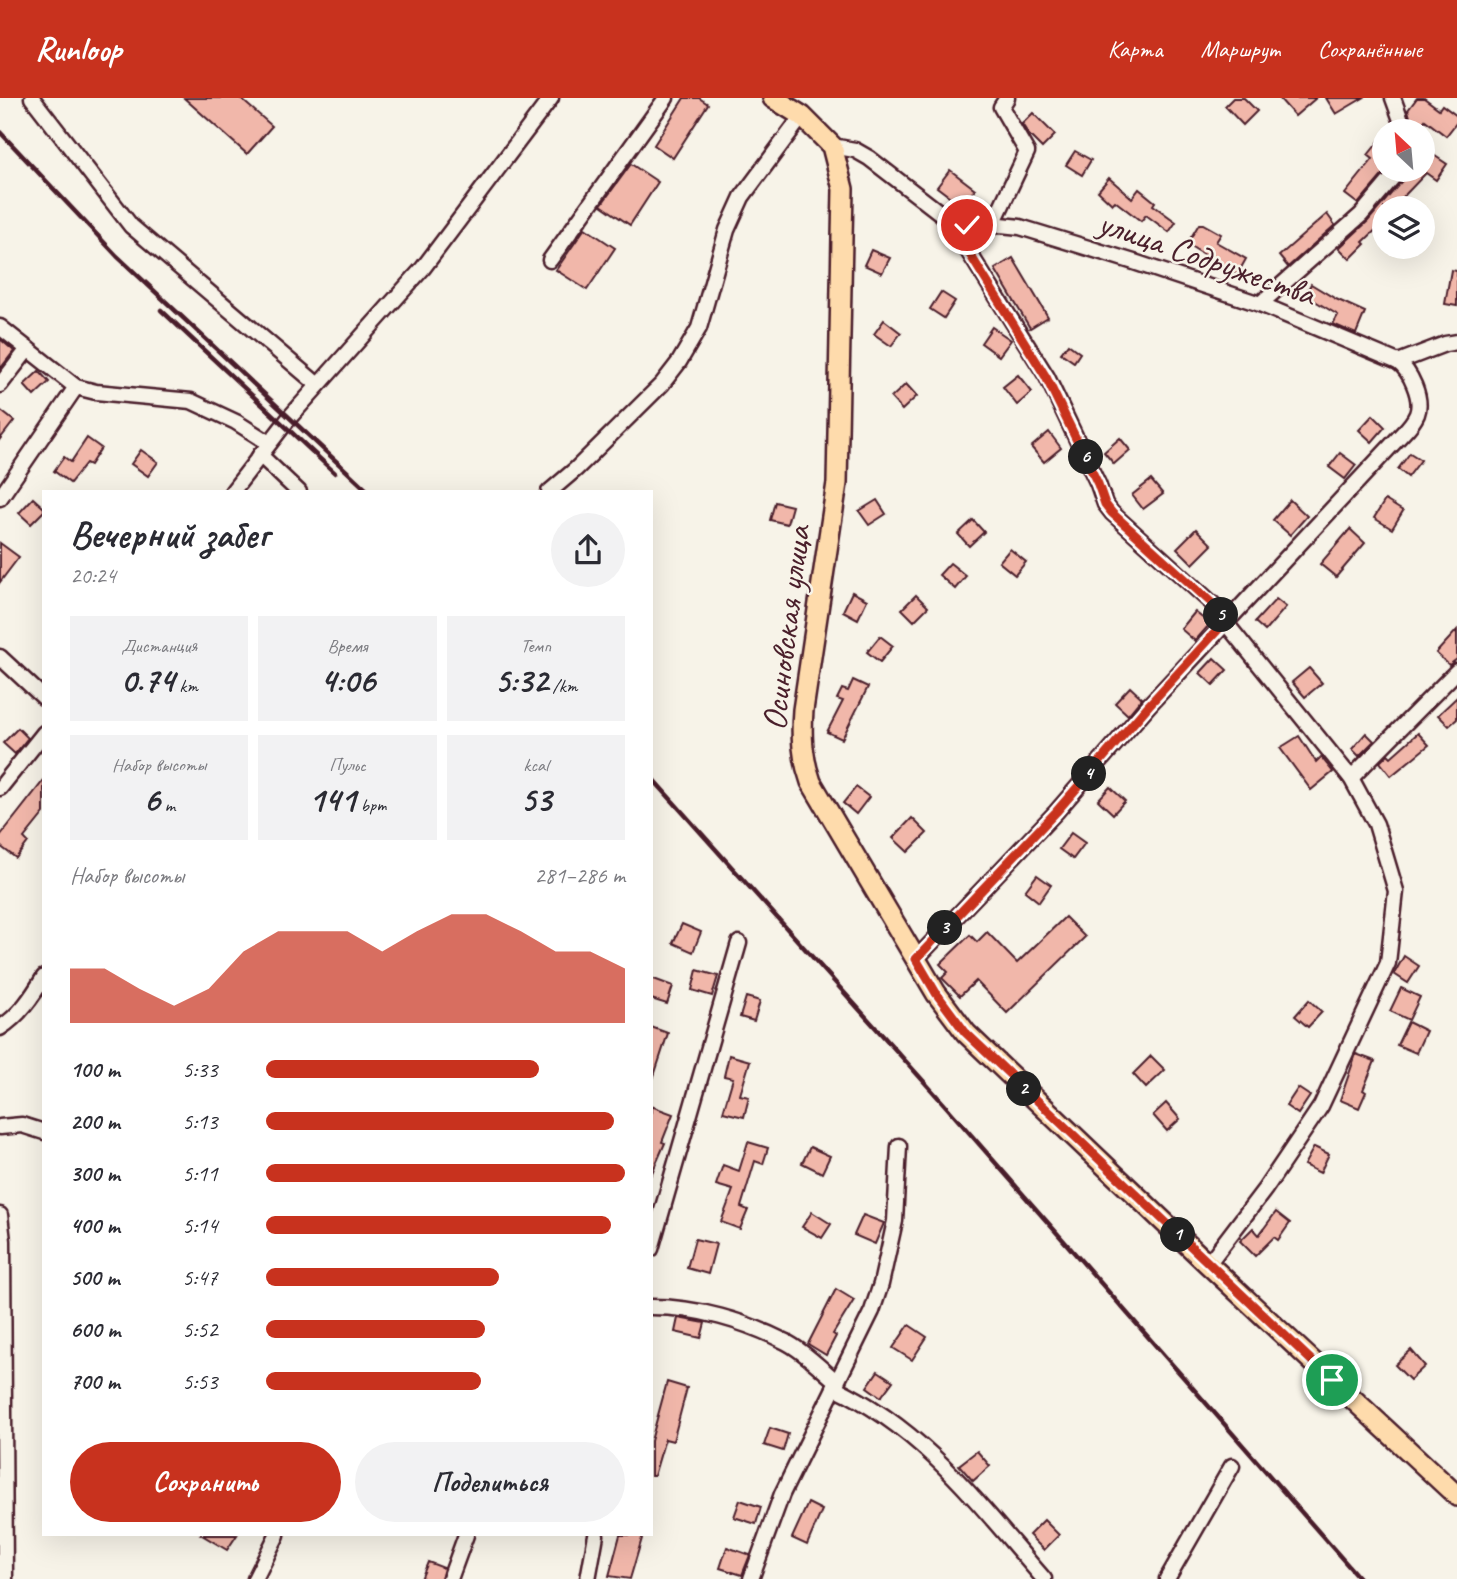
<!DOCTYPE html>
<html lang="ru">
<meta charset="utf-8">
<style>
:root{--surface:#fff;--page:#f2f2f3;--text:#2b2b33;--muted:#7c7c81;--accent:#c8321e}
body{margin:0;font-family:Caveat,sans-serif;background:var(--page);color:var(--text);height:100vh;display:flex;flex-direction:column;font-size:26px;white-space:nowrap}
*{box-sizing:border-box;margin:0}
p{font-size:23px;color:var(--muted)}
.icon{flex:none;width:38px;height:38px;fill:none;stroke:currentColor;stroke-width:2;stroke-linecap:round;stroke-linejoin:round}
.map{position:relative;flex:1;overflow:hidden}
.side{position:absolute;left:42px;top:392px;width:611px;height:1046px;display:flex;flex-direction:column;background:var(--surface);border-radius:0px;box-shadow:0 7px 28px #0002}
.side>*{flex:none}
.needle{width:46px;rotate:334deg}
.controls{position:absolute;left:1372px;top:21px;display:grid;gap:14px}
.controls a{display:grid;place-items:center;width:63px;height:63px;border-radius:50%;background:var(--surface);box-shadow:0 7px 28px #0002;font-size:35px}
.pin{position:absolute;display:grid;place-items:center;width:60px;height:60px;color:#fff;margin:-30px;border:4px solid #fff;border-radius:50%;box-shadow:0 2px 7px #0007}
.km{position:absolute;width:35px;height:35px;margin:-18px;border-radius:50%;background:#222;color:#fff;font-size:19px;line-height:35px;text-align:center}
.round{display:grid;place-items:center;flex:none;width:74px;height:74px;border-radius:37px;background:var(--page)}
.head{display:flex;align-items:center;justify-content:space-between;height:119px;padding:0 28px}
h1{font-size:38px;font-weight:700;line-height:52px}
.figures{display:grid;grid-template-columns:repeat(3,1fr);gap:10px;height:119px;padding:7px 28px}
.figures div{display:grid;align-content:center;border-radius:0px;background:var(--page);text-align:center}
.figures b{font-size:35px;font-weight:700}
.figures small{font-size:19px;font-weight:400}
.figures p{font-size:19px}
.chart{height:196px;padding:14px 28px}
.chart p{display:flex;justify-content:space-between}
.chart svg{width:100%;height:126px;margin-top:7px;fill:var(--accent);opacity:.7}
.action{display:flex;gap:14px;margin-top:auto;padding:14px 28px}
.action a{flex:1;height:80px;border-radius:42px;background:var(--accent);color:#fff;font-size:28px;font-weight:700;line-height:80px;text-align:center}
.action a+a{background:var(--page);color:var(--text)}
ul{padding:0 28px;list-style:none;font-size:23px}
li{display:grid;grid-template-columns:112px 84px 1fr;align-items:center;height:52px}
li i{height:18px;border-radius:9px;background:var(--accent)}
header{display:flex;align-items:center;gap:42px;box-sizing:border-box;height:98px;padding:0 35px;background:var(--accent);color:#fff}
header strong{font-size:33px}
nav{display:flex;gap:38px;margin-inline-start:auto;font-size:24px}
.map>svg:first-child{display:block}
.building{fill:#f1b7aa;stroke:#4a1f2b;stroke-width:2}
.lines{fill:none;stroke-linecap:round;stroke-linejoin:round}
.minor-casing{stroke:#4a1f2b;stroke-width:19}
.major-casing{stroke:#4a1f2b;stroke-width:24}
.minor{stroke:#f7f3e8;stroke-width:14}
.major{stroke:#fedbac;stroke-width:19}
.rail{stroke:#4a1f2b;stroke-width:4.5}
.route-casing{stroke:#fff;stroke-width:14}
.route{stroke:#c8321e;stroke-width:9}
.labels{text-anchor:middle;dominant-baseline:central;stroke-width:5;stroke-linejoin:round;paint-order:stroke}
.street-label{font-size:35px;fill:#4a1f2b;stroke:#f7f3e8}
</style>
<header>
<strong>Runloop</strong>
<nav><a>Карта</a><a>Маршрут</a><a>Сохранённые</a></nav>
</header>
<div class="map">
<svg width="1457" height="1481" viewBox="0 0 1457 1481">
<rect width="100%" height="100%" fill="#f7f3e8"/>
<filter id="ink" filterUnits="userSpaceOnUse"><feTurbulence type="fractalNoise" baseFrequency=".0143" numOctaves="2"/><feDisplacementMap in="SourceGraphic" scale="14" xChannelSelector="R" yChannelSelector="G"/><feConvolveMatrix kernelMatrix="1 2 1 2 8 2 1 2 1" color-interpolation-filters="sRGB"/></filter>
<g filter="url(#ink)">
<!-- building -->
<g class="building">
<polygon points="184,0 240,0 272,28 247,56"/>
<polygon points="684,0 699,0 708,6 673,60 654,47"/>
<polygon points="1233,0 1244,0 1257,13 1243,27 1225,8"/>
<polygon points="1279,0 1316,0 1295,18"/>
<polygon points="1326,0 1363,0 1336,16"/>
<polygon points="1417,0 1424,0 1439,11 1442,7 1457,18 1457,24 1446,38 1425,22 1420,29 1411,23 1408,12"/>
<polygon points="1033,15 1055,37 1042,50 1029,37 1022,26"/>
<polygon points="1384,37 1384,72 1387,72 1358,106 1345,96 1373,61 1368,57"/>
<polygon points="1423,50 1447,66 1436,82 1426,75 1403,99 1415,110 1384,110 1384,124 1363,144 1365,146 1350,161 1339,150 1368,123 1406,78 1408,72 1423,72"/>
<polygon points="1075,53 1091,62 1082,77 1066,67"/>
<polygon points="631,66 658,84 630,127 601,107"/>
<polygon points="950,72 975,91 962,108 937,89"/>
<polygon points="1109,80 1132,100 1139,91 1155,104 1153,107 1176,124 1169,134 1146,117 1141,123 1115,103 1112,106 1098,93"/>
<polygon points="1327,116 1335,127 1288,169 1279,158"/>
<polygon points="1199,126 1203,126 1221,136 1216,144 1246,161 1237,177 1187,146"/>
<polygon points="585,130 615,150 587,192 556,172"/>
<polygon points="871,152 890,160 882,175 864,167"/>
<polygon points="1013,160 1048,219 1030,230 995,171"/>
<polygon points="1451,172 1457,173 1457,208 1445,206"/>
<polygon points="1311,186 1336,201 1365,214 1356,236 1333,226 1338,217 1305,197"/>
<polygon points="941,194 955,203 944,220 930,211"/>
<polygon points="884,222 901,235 891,248 874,236"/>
<polygon points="992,229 1011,242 999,258 981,245"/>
<polygon points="0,241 14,253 0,271"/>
<polygon points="1068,246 1080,255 1074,264 1061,255"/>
<polygon points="39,273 49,284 34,298 24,287"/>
<polygon points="1018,277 1032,294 1017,307 1003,289"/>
<polygon points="906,286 917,298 902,312 891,300"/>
<polygon points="0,312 14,323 0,341"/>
<polygon points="1373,317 1385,329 1372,344 1359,332"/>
<polygon points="1049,334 1061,350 1044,364 1031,349"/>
<polygon points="87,340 101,350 90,367 86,365 70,385 54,373 64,359 71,364"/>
<polygon points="1120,340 1130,352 1114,366 1104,354"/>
<polygon points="141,352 158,364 148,378 131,366"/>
<polygon points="1340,355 1356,367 1345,381 1329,369"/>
<polygon points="1410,355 1421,362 1408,379 1398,371"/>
<polygon points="1151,382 1163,396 1143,411 1132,397"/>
<polygon points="33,400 44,410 44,413 31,426 19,415"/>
<polygon points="877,402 886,416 869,427 859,413"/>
<polygon points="1290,402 1307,418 1290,437 1273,422"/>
<polygon points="1385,402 1403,413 1392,431 1374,420"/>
<polygon points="775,404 792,408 787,426 770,422"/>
<polygon points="973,422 984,434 969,448 958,436"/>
<polygon points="1196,431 1212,447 1193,466 1177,450"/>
<polygon points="1350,431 1365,445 1336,479 1320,466"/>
<polygon points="0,445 19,459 0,484"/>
<polygon points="1010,451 1026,464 1015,477 999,464"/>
<polygon points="950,465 966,478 955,491 939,477"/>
<polygon points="852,494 867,502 858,521 843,513"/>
<polygon points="916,497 928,509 914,523 902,511"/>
<polygon points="1276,501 1286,509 1265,533 1255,524"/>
<polygon points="1195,514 1210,526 1195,543 1181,531"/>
<polygon points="1457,532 1457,561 1449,567 1436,555"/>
<polygon points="880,538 893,548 880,564 867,554"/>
<polygon points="1214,560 1227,572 1213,587 1200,575"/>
<polygon points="1309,570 1322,585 1305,599 1292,584"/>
<polygon points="853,582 868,589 842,641 827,634 843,603 837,601 842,591 848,593"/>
<polygon points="1130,589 1142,600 1128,617 1115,605"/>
<polygon points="1457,599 1457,621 1449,628 1438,617"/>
<polygon points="18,630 28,640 15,656 3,645"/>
<polygon points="1366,635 1374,643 1359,658 1352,651"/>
<polygon points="1418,635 1429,647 1391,678 1380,664 1388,656 1391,659"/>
<polygon points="1299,638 1316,664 1321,659 1333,674 1311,692 1280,650"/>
<polygon points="44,682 44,715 24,740 28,744 16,760 0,748 0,738"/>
<polygon points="856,689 869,699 856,716 843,705"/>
<polygon points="1110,689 1125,703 1113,716 1098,702"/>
<polygon points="912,720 927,735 908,754 893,740"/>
<polygon points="1071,735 1085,745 1073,761 1059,751"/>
<polygon points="1037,777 1051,787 1039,804 1025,793"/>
<polygon points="1065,819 1085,839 1007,915 976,883 960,898 942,880 948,874 940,866 970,837 977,844 987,834 1017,865"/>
<polygon points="682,826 701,834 693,854 673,845"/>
<polygon points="1404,858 1419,868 1408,885 1394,876"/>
<polygon points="697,872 718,878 712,898 692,892"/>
<polygon points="651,880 673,888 667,906 651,901"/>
<polygon points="1401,890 1420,899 1409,922 1390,913"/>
<polygon points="746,899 760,903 754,923 740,919"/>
<polygon points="1309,902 1322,914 1308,929 1295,918"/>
<polygon points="1408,924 1426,933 1416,955 1397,947"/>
<polygon points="651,929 668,935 653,981 651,981"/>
<polygon points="1356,956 1375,963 1363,992 1366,994 1359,1010 1340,1002"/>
<polygon points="729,957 750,963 740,997 749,999 744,1019 723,1014 733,980 724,978"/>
<polygon points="1151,958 1165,972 1146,990 1133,976"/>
<polygon points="1298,990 1310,998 1298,1016 1286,1008"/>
<polygon points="1166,1005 1180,1021 1167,1033 1153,1017"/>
<polygon points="651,1008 673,1016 662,1044 665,1045 651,1077"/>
<polygon points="748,1044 768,1050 763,1066 755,1063 741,1109 748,1112 740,1131 721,1124 733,1092 716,1087 723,1067 739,1073"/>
<polygon points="810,1049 830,1058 822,1075 802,1065"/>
<polygon points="1314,1049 1329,1056 1320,1075 1304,1067"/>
<polygon points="812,1114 831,1126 822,1140 802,1129"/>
<polygon points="1276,1114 1290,1125 1278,1142 1274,1139 1255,1158 1240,1143 1253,1130 1259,1137"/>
<polygon points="863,1117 884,1125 875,1146 854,1137"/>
<polygon points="695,1141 716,1146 708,1176 687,1170"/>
<polygon points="836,1191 854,1202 833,1236 836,1238 826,1257 808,1246"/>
<polygon points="678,1220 705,1225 701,1240 675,1234"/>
<polygon points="909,1227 927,1239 912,1262 893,1250"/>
<polygon points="1411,1252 1425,1268 1410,1282 1395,1267"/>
<polygon points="878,1273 893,1283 881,1299 867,1289"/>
<polygon points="667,1284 687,1290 673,1343 665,1341 654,1378 651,1378 651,1343"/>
<polygon points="770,1330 788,1336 783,1353 764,1347"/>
<polygon points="977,1353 990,1368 973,1383 959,1367"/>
<polygon points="740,1402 761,1409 756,1426 734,1419"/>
<polygon points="808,1405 822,1412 807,1447 792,1440"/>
<polygon points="1044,1422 1059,1437 1044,1452 1029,1437"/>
<polygon points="202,1437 237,1437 227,1452"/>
<polygon points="620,1437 643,1437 630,1481 609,1478"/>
<polygon points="727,1449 750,1457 742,1477 720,1470"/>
<polygon points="428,1464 444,1470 441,1481 421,1481"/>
</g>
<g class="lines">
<!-- minor casing -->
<g class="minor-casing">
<g id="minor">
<polyline points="32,0 131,128 318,287"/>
<polyline points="1393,0 1405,33"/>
<polyline points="832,48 855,52 869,60 948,121 1047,279 1098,386 1105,406 1112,415 1215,508 1225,524 1351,680 1376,726 1396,793 1388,865 1321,1008 1265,1091 1208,1166"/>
<polyline points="992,128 1027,54 1001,9 1007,0"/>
<polyline points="550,162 666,0"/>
<polyline points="1260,206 1361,117 1399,72"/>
<polyline points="0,229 76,289 96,294 191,303 236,324 269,345"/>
<polyline points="1398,264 1445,246 1457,244"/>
<polyline points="0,287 28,251"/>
<polyline points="260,357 299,394"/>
<polyline points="232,394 290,319 423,170 551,0"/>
<polyline points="549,394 576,371 662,286 679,264 699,230 727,132 742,99 802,18"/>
<polyline points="0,400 76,289"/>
<polyline points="0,559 44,600"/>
<polyline points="1351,680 1457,573"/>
<polyline points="0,690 44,635"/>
<path d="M 916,861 L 1056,714 L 1149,607 L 1403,335 C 1408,330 1414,323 1417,316 C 1423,300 1410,273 1398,264 L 1260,206 L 1134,164 L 1020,129 L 1001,127 L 976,129 L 948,121"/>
<path d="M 0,930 C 20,917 32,899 44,879"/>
<polyline points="0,1029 22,1027 44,1034"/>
<polyline points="0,1117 3,1143 5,1481"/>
<polyline points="651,1151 739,845"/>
<path d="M 651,1209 C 697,1209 745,1223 786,1244 C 804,1253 821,1271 837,1284 L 782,1396 L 751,1481"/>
<polyline points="837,1284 872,1213 881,1186 895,1123 899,1048"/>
<path d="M 834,1289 C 925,1332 980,1408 1044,1481"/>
<polyline points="255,1481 277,1437"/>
<polyline points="450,1481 466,1437"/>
<polyline points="588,1481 596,1437"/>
<polyline points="1167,1481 1232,1368"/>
</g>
</g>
<!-- major casing -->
<g class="major-casing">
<path id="major" d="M 773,0 L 802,18 L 832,48 L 843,91 L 837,385 L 803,612 C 801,638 802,659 811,684 L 936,895 L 966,935 L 1208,1166 L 1457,1398"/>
</g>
<!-- minor -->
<use href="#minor" class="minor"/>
<!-- major -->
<use href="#major" class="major"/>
<!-- rail -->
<g class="rail">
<polyline points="0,34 117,158 369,394"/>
<polyline points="161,212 335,375"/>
<polyline points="651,679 944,1006 1360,1481"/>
</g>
</g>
</g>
<g class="lines" filter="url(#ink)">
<!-- route casing -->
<g class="route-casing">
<polyline id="route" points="967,127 948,121 1046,279 1098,386 1105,406 1112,415 1215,508 1225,524 1149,607 1056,714 916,861 936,895 965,934 1332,1282"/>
</g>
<!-- route -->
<use href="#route" class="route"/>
</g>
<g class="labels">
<!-- street labels -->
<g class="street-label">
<text transform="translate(1207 160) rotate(19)">улица Содружества</text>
<text transform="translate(786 530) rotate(-83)">Осиновская улица</text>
</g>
</g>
</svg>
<div class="controls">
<a><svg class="needle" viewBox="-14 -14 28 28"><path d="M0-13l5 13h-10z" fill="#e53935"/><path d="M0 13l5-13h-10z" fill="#7c7c81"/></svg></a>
<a><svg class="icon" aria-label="layers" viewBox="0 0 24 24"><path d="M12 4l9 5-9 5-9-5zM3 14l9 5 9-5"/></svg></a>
</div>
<div class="pin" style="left:1332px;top:1282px;background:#1e9e55"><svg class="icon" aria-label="arrive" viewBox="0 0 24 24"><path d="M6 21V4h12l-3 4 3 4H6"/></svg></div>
<div class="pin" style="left:967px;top:127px;background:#d93025"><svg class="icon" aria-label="check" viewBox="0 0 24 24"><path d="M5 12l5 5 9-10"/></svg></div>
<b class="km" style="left:1178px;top:1137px">1</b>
<b class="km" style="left:1024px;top:991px">2</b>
<b class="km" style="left:945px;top:830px">3</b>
<b class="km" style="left:1089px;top:676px">4</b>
<b class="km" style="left:1221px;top:517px">5</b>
<b class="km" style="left:1086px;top:359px">6</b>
<section class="side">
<div class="head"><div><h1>Вечерний забег</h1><p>20:24</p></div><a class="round"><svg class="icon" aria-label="share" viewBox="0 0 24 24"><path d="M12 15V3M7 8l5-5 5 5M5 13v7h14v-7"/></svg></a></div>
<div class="figures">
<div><p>Дистанция</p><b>0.74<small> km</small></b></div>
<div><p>Время</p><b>4:06</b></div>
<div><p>Темп</p><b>5:32<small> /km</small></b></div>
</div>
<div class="figures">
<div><p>Набор высоты</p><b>6<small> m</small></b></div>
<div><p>Пульс</p><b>141<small> bpm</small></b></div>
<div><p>kcal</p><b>53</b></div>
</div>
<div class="chart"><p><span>Набор высоты</span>281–286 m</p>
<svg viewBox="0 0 160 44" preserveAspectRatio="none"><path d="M0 44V25L10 25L20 32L30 38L40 32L50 19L60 12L70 12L80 12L90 19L100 12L110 6L120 6L130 12L140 19L150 19L160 25V44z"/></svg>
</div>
<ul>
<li><b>100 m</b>5:33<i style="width:76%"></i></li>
<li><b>200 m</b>5:13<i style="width:97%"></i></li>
<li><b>300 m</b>5:11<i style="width:100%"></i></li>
<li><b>400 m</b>5:14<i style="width:96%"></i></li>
<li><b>500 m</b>5:47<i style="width:65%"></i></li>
<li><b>600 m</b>5:52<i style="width:61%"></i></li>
<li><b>700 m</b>5:53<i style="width:60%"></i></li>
</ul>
<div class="action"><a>Сохранить</a><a>Поделиться</a></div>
</section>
</div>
